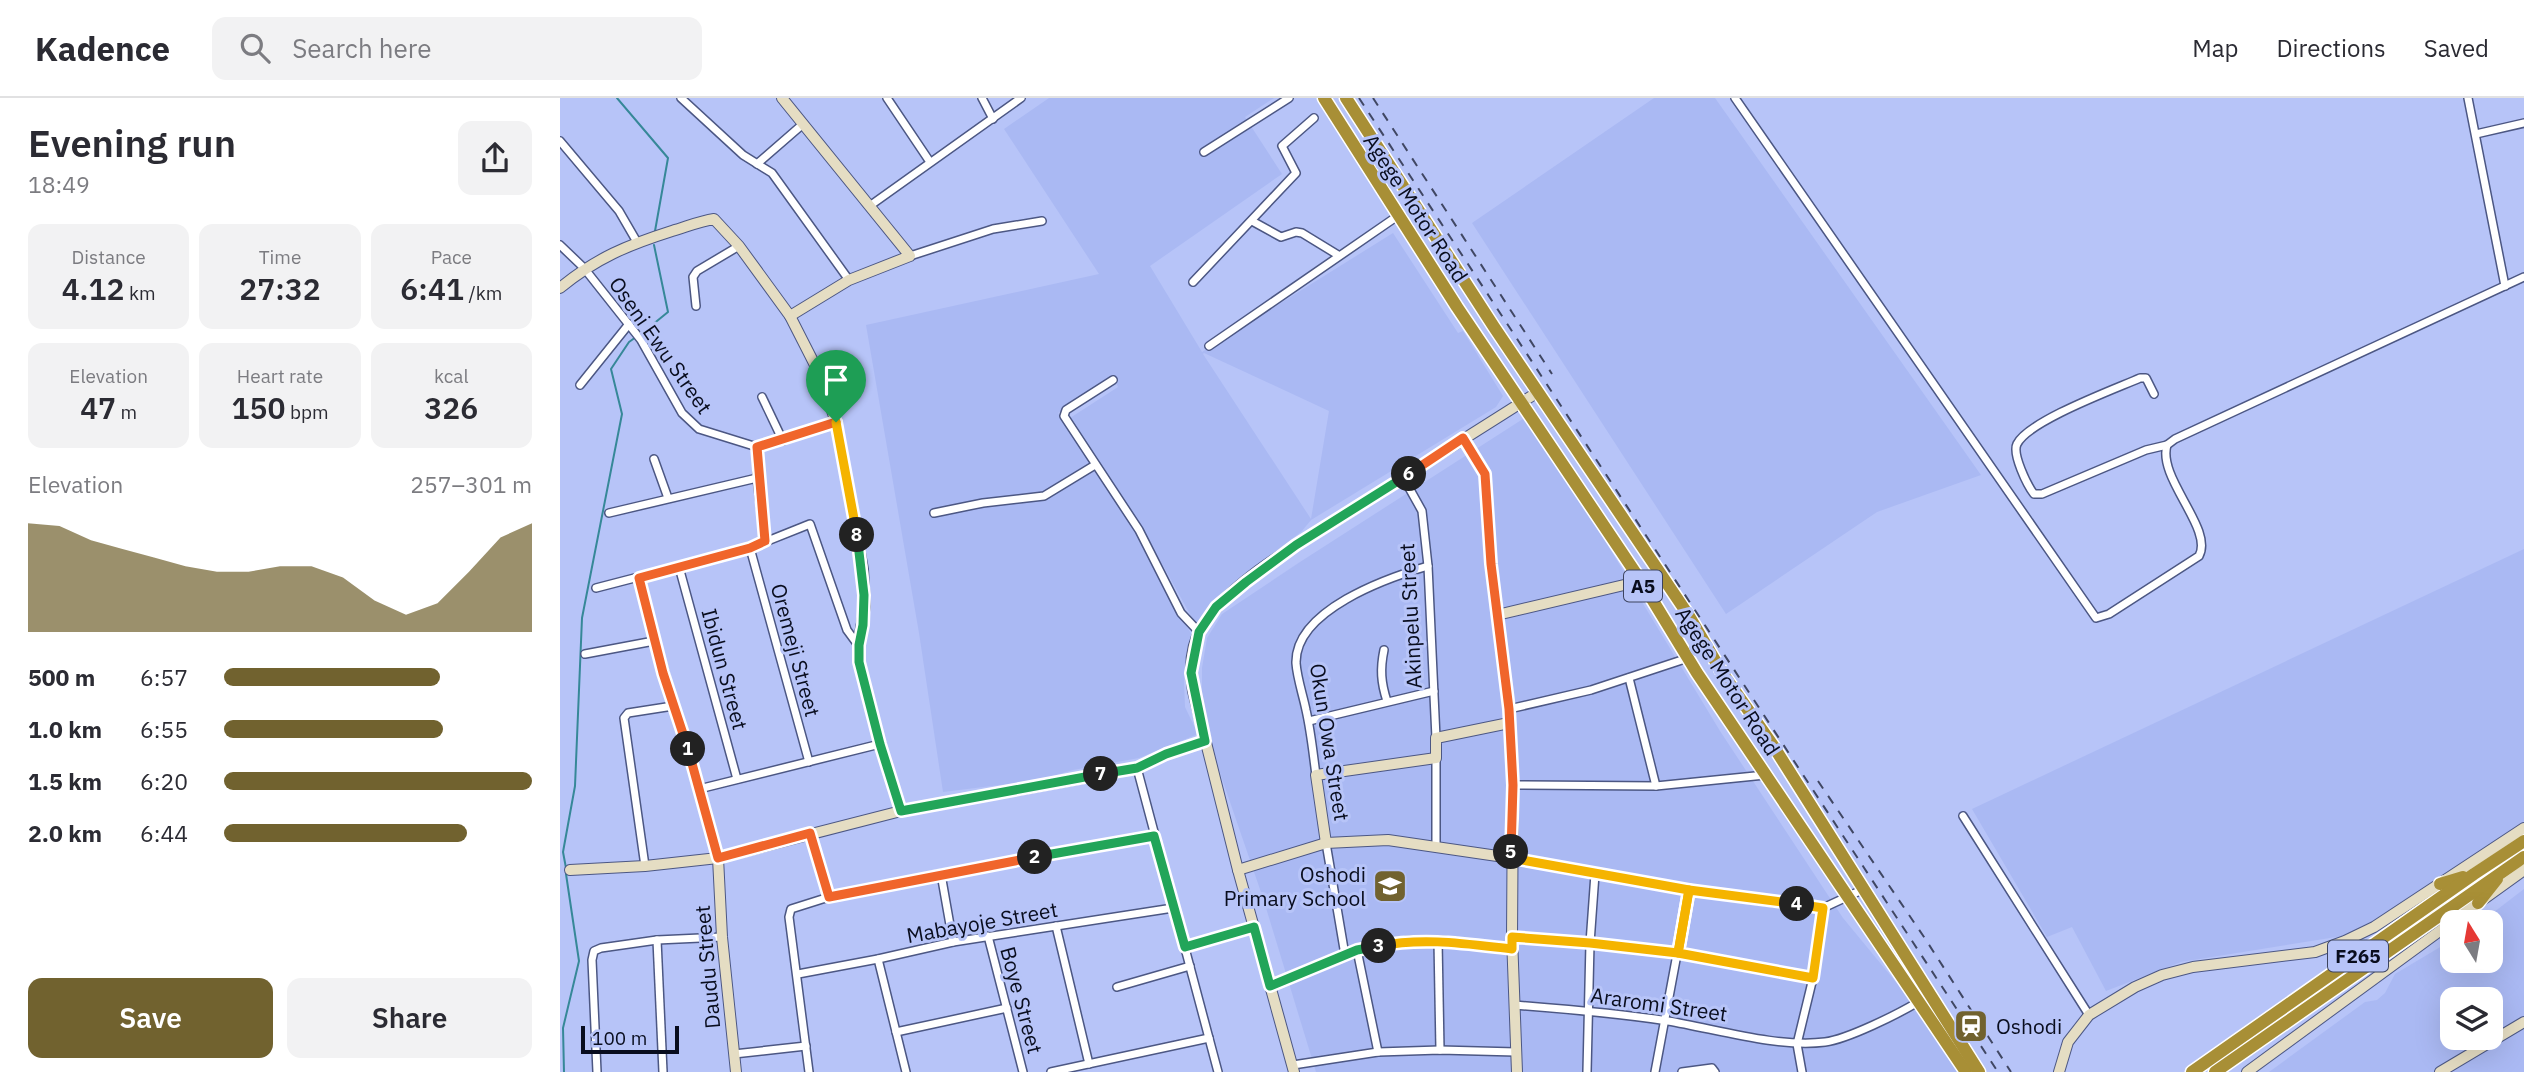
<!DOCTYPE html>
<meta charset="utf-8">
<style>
:root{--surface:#fff;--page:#f2f2f3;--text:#2b2b33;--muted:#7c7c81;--line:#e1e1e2;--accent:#71622f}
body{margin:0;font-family:"IBM Plex Sans",sans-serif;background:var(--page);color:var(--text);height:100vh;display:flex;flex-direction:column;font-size:26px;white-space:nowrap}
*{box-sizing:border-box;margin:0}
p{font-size:23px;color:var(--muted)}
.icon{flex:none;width:38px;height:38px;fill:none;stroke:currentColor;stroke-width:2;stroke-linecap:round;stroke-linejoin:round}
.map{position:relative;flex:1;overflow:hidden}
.sheet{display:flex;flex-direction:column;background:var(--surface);width:560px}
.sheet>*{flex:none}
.needle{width:46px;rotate:349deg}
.tools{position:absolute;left:1880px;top:812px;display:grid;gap:14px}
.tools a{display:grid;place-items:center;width:63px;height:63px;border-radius:14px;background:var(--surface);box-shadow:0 7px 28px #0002;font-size:35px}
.scale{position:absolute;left:21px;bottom:18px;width:98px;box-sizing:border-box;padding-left:7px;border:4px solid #090d1e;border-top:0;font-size:19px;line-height:24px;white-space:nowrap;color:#090d1e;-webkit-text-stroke:5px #b7c4f8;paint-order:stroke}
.pin{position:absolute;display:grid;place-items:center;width:60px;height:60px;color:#fff;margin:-72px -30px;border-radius:50% 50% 50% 0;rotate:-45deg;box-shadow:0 0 7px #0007}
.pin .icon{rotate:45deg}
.km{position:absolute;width:35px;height:35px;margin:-18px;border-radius:50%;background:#222;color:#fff;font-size:19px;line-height:35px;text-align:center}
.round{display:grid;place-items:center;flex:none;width:74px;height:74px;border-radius:14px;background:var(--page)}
.summary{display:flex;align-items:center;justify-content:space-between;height:119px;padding:0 28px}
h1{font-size:38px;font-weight:600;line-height:52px}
.stats{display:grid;grid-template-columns:repeat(3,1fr);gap:10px;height:119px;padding:7px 28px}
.stats div{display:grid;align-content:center;border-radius:14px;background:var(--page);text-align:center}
.stats b{font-size:30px;font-weight:600}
.stats small{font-size:19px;font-weight:400}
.stats p{font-size:19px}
.chart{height:196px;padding:14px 28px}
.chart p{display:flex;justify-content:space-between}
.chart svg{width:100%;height:126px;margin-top:7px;fill:var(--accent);opacity:.7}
.action{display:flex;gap:14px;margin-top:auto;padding:14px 28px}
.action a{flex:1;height:80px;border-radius:14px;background:var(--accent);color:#fff;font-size:28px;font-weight:600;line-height:80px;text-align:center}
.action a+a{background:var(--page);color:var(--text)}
ul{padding:0 28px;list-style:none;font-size:23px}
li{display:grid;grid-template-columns:112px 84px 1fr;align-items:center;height:52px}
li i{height:18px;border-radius:9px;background:var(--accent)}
header{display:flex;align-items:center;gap:42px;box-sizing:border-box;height:98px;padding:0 35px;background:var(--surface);border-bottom:2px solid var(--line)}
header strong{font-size:33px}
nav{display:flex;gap:38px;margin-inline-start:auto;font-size:24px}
.search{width:490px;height:63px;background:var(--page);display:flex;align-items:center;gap:18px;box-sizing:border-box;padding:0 24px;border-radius:14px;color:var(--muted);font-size:26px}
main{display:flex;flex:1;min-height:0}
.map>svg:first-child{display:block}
.built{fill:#aab9f3;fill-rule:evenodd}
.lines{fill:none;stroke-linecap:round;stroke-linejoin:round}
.stream{stroke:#368898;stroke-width:2}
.street-casing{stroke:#4c5783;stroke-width:10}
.secondary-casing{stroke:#4c5783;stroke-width:12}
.highway-casing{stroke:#fff;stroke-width:15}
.street{stroke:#fff;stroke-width:7}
.secondary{stroke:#e5ddc3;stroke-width:10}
.highway{stroke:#a88f36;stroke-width:12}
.rail{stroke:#404763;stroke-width:2;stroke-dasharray:9 9;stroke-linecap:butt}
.split-1-casing{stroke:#fff;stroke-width:14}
.split-2-casing{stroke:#fff;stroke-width:14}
.split-3-casing{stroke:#fff;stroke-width:14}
.split-4-casing{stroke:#fff;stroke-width:14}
.split-5-casing{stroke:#fff;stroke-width:14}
.split-6-casing{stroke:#fff;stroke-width:14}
.split-7-casing{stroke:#fff;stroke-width:14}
.split-8-casing{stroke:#fff;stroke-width:14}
.split-9-casing{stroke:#fff;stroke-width:14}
.split-1{stroke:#f0652b;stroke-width:9}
.split-2{stroke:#f0652b;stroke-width:9}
.split-3{stroke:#22a559;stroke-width:9}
.split-4{stroke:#f5b400;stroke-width:9}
.split-5{stroke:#f5b400;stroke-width:9}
.split-6{stroke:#f0652b;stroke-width:9}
.split-7{stroke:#22a559;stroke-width:9}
.split-8{stroke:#22a559;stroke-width:9}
.split-9{stroke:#f5b400;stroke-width:9}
.labels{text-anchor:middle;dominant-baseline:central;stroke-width:6;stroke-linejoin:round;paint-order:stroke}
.shield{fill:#b7c4f8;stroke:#3d445f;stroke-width:2}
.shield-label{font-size:19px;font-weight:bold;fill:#090d1e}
.street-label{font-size:21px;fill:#090d1e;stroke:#b7c4f8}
.poi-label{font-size:21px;fill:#090d1e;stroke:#b7c4f8;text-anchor:end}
</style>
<header>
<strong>Kadence</strong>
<div class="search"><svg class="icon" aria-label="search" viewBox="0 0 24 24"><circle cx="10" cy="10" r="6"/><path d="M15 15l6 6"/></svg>Search here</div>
<nav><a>Map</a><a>Directions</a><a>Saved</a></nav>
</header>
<main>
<section class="sheet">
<div class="summary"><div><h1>Evening run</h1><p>18:49</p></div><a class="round"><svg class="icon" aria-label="share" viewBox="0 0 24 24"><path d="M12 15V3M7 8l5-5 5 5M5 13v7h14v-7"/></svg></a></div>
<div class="stats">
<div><p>Distance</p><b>4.12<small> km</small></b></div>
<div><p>Time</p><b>27:32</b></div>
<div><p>Pace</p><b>6:41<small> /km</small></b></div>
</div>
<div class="stats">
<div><p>Elevation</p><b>47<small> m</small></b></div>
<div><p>Heart rate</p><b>150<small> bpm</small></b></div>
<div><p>kcal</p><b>326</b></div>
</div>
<div class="chart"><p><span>Elevation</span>257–301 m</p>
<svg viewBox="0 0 160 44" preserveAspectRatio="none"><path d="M0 44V6L10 7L20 12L30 15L40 18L50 21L60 23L70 23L80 21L90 21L100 25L110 33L120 38L130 34L140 23L150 11L160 6V44z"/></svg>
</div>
<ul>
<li><b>500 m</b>6:57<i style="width:70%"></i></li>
<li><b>1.0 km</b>6:55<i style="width:71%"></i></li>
<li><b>1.5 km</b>6:20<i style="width:100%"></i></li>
<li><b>2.0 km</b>6:44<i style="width:79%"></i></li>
</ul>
<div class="action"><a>Save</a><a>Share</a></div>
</section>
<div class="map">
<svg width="1964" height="974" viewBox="0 0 1964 974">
<rect width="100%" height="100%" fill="#b7c4f8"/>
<!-- built -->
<g class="built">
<path d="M 489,0 L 714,0 L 685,19 L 722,76 L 590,168 L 642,254 L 833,135 L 898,235 L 903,233 L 943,298 L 936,309 L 751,422 L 742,433 L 656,502 L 636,527 L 605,471 L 510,320 L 558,289 L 554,280 L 498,315 L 597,463 L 620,518 L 632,537 L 624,583 L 625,609 L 638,636 L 579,660 L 513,672 L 479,682 L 383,694 L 359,535 L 306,227 L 539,176 L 444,31 ZM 644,255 L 769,313 L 751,421 L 643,256 Z"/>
<polygon points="1094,0 1155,0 1421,377 1317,414 1166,516 912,125"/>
<polygon points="969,317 1160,633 1283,820 1401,963 1399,974 756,974 703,800 647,637 642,599 642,570 647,540 662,516 740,464"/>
<polygon points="1964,451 1964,723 1884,780 1795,836 1621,864 1546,893 1512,829 1487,839 1412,711"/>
<path d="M 1964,791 L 1964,974 L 1709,974 L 1805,904 L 1817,902 L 1825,895 L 1835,876 L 1892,842 L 1892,863 L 1930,863 L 1930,824 L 1921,824 ZM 1892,901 L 1930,901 L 1930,940 L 1892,940 Z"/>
</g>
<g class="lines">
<!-- stream -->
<g class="stream">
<polyline points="57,0 108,60 95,133"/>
<polyline points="81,236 108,214 94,147"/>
<polyline points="6,770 3,754 15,688 22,520 62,316 51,271 69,244 76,239"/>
<polyline points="4,974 3,930 19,863 6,776"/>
</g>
<!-- street casing -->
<g class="street-casing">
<g id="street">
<polyline points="121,0 183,57 212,75 289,182"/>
<polyline points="327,0 370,64"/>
<polyline points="422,0 433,21"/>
<path d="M 1175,0 L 1536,520 L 1549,516 L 1639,458 C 1654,431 1597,380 1607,347 L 1615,341 L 1964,179"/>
<polyline points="1908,0 1945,188"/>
<polyline points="1916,36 1964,25"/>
<polyline points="0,43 59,113 77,144"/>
<polyline points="644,54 729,0"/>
<polyline points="197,66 243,26"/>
<polyline points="311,107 461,0"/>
<polyline points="692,123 721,139 736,134 742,135 778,157"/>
<polyline points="0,147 24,170 81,242 122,315 139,331 197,349 276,324"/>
<polyline points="350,158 433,131 482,123"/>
<polyline points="633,184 736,75 722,48 754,20"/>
<polyline points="136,208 133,179 137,173 179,148"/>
<polyline points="649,248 839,117"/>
<polyline points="553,282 506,312 504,318 579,432 621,515 639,534"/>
<polyline points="20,287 69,226"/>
<path d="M 1594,296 L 1586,280 L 1580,280 C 1555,291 1468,323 1457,346 C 1452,356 1467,387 1474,396 L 1482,396 L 1586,352 L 1607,347"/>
<polyline points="202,299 223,343"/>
<polyline points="197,349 197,380 205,443"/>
<polyline points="94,361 108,400"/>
<polyline points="843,379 862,413 868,468 876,640"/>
<polyline points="49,415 197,380"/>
<polyline points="374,415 423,405 484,398 535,367"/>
<polyline points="190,450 249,664"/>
<polyline points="119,469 177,681"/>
<path d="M 79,480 C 102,574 133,666 158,760"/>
<polyline points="36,490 190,450 250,426 287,532 298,547"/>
<path d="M 824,552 C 820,571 821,585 827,603"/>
<polyline points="25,556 94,543"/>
<polyline points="1069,580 1096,688"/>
<polyline points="949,611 1031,592 1128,560"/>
<polyline points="749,623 874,593"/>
<polyline points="577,670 658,974"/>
<path d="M 756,677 C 753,655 751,634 746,612 C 743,597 737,580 736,565 C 735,512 827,480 868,468"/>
<polyline points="953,687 1096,688 1205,677"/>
<polyline points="139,691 320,646"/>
<polyline points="1403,718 1529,917"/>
<polyline points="251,735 269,799"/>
<polyline points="766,745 785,857"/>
<polyline points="876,749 876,660"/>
<polyline points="85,768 64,620 68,615 113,608"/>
<polyline points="381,776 393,844"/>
<polyline points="496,828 529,966"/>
<polyline points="428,838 463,974"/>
<polyline points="952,839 1030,845 1118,855 1253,880"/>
<polyline points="97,842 103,974"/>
<polyline points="878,843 880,952"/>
<polyline points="625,849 694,829"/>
<polyline points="797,852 818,954"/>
<polyline points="318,861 346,974"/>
<polyline points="238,876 318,861 393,844 613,810"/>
<path d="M 710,888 C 754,870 797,849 844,843 C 879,839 917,847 952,851"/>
<polyline points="557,889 630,868"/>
<path d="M 954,907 C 1006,911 1057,915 1108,923 C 1156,931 1217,950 1265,944 C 1288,941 1338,916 1358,904"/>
<polyline points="336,934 447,910"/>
<polyline points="174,956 246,948"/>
<polyline points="733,967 818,954 880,952 956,954"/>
<polyline points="37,974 32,862 34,853 41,850 97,842 162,839"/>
<polyline points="249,974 229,819 231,811 269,799 381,776 594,738"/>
<polyline points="491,974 649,940"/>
<polyline points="1027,974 1030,845 1035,776"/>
<polyline points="1095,974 1129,792"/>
<polyline points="1122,974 1152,970 1155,974"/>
<polyline points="1242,974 1237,946 1253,880 1263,810 1304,791"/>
</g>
</g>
<!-- secondary casing -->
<g class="secondary-casing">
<g id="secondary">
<polyline points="222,0 350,158 289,182 230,218"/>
<path d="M 0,190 C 36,160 68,147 112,133 C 126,129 140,123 154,121 L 179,148 L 230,218 L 258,273 L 276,324 L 303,471 L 305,508 L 298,547 L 299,564 L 320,646 L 341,713"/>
<polyline points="903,340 925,376 931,465 949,611 953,687 952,839 957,974"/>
<polyline points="937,517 1081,483"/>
<polyline points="766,745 756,677 876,660 876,640 949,625"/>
<polyline points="158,760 162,839 176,974"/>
<polyline points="10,772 85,768 158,760 341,713 577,670 606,656 644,643"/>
<polyline points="678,772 766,745 828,742 951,760 1129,792 1263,810"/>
<polyline points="1892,824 1964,772"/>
<path d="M 734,974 L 678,772 L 633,593 C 630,574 630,549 641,531 C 670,482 738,447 785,417 C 849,375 914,335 978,294"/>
<polyline points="1499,974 1508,944 1529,917 1575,889 1602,877 1633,869 1755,854 1785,843 1814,829 1964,730"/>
<polyline points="1687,974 1892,824"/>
<polyline points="1880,974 1964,924"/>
</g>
</g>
<!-- highway casing -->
<g class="highway-casing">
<g id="highway">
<polyline points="764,0 897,209 1081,483 1137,575 1406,974"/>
<polyline points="786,0 934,229 1129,518 1163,576 1214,649 1419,974"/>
<polyline points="1880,786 1903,779"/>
<polyline points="1918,805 1937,781"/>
<polyline points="1632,974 1914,776 1964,743"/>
<polyline points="1655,974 1964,759"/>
</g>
</g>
<!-- street -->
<use href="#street" class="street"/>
<!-- secondary -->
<use href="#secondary" class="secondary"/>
<!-- highway -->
<use href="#highway" class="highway"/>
<!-- rail -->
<g class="rail">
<polyline points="799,0 1438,974"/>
<polyline points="813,0 992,276"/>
<polyline points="1258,683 1364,839 1451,974"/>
</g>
</g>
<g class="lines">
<!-- split-1 casing -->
<g class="split-1-casing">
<polyline id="split-1" points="128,651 103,575 79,480 190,450 205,443 197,349 276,324"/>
</g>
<!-- split-2 casing -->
<g class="split-2-casing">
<polyline id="split-2" points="128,651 158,760 250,735 269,799 475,759"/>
</g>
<!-- split-3 casing -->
<g class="split-3-casing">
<polyline id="split-3" points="475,759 594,738 625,849 694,829 710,888 797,852 819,848"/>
</g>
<!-- split-4 casing -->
<g class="split-4-casing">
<path id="split-4" d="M 819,848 C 864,839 907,846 952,851 L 952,839 L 1030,845 L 1118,855 L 1129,792 L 1237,806"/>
</g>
<!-- split-5 casing -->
<g class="split-5-casing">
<polyline id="split-5" points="951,754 951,760 1129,792 1118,855 1253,880 1263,810 1237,806"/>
</g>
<!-- split-6 casing -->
<g class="split-6-casing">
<polyline id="split-6" points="849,376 903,340 925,376 931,466 949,611 953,687 951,754"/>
</g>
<!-- split-7 casing -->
<g class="split-7-casing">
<polyline id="split-7" points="541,676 577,670 606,656 645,643 631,575 639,534 656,509 686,484 736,447 849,376"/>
</g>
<!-- split-8 casing -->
<g class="split-8-casing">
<polyline id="split-8" points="297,437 304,497 303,527 299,547 299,564 320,646 341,713 541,676"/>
</g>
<!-- split-9 casing -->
<g class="split-9-casing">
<polyline id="split-9" points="276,324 297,437"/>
</g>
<!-- split-1 -->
<use href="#split-1" class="split-1"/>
<!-- split-2 -->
<use href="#split-2" class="split-2"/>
<!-- split-3 -->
<use href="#split-3" class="split-3"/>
<!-- split-4 -->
<use href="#split-4" class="split-4"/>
<!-- split-5 -->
<use href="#split-5" class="split-5"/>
<!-- split-6 -->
<use href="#split-6" class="split-6"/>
<!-- split-7 -->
<use href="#split-7" class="split-7"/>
<!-- split-8 -->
<use href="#split-8" class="split-8"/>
<!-- split-9 -->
<use href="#split-9" class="split-9"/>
</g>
<!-- icons -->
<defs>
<g id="school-square" transform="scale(1.75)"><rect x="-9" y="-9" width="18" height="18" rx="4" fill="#71622f" stroke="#b7c4f8"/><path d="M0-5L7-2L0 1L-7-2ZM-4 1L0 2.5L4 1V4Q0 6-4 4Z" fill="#fff"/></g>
<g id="station-square" transform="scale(1.75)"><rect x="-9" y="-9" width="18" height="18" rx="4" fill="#71622f" stroke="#b7c4f8"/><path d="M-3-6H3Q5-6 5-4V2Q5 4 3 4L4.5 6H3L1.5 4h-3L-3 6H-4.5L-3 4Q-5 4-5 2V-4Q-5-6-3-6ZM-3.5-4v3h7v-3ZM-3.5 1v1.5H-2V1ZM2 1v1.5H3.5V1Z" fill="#fff"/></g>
</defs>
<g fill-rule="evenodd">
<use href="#school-square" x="830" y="788"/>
<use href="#station-square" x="1411" y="928"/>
</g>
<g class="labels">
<!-- shield labels -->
<g class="shield">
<rect x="1064" y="472.5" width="38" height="31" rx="5"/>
<rect x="1768" y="842.5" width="60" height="31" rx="5"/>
</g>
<g class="shield-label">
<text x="1083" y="488">A5</text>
<text x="1798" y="858">F265</text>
</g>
<!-- street labels -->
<g class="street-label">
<text transform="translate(856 110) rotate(57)">Agege Motor Road</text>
<text transform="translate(101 247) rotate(55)">Oseni Ewu Street</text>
<text transform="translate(850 518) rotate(-93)">Akinpelu Street</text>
<text transform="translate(236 552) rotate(75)">Oremeji Street</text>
<text transform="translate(165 571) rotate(75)">Ibidun Street</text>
<text transform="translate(1168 583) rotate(57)">Agege Motor Road</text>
<text transform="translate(770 644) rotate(81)">Okun Owa Street</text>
<text transform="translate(422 824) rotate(-10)">Mabayoje Street</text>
<text transform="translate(147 869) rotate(-95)">Daudu Street</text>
<text transform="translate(462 902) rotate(75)">Boye Street</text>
<text transform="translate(1099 906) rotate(8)">Araromi Street</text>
</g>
<!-- poi labels -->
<g class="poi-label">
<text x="806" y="776">Oshodi<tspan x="806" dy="24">Primary School</tspan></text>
<text x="1436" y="928" text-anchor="start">Oshodi</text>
</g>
</g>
</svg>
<div class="tools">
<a><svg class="needle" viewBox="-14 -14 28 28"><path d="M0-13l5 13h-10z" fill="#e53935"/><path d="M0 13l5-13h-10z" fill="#7c7c81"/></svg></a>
<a><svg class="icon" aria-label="layers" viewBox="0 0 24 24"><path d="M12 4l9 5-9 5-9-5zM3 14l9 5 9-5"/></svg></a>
</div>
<div class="scale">100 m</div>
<div class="pin" style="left:276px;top:324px;background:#1e9e55"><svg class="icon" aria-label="arrive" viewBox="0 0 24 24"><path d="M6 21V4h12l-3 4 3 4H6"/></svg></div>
<b class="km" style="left:128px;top:651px">1</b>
<b class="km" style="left:475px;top:759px">2</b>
<b class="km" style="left:819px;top:848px">3</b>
<b class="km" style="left:1237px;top:806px">4</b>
<b class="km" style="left:951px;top:754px">5</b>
<b class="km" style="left:849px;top:376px">6</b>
<b class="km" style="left:541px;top:676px">7</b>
<b class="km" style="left:297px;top:437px">8</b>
</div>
</main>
